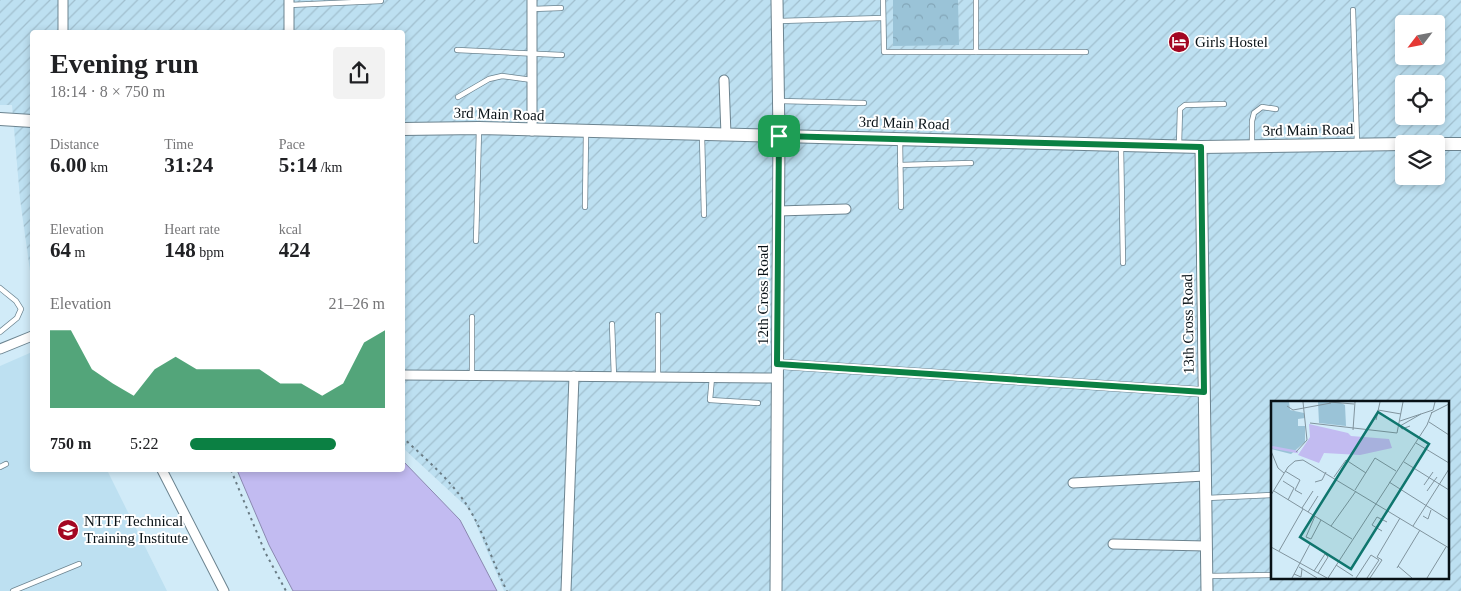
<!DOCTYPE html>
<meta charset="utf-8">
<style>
:root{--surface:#fff;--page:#f2f2f2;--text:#202124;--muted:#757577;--accent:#0b8043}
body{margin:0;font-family:"Times New Roman",serif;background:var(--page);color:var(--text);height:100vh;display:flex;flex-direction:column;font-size:19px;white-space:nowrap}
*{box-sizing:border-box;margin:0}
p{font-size:16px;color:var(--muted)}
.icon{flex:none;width:28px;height:28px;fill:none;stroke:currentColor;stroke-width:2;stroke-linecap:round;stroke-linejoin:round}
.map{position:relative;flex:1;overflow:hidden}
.panel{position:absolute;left:30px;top:30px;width:375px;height:442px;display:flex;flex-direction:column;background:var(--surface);border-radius:5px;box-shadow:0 2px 8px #0003}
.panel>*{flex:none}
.needle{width:32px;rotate:238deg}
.controls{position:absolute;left:1395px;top:15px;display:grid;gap:10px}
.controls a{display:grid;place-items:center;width:50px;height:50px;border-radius:5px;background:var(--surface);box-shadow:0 2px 8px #0003;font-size:25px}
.pin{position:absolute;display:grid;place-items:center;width:42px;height:42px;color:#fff;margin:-21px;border-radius:10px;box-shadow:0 2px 8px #0006}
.round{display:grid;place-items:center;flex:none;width:52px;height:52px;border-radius:5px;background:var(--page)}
.head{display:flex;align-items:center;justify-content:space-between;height:85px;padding:0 20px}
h1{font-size:28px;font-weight:600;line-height:38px}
.metrics{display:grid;grid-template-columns:repeat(3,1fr);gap:8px;height:85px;padding:5px 20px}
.metrics div{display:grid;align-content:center}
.metrics b{font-size:21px;font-weight:600}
.metrics small{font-size:14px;font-weight:400}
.metrics p{font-size:14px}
.chart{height:140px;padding:10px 20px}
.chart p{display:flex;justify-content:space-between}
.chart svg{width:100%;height:90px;margin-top:5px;fill:var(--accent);opacity:.7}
ul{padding:0 20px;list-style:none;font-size:16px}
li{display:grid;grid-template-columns:80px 60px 1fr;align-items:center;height:38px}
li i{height:12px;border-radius:6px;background:var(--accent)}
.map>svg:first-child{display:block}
.built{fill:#bde0f1}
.industrial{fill:url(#industrial-furrows);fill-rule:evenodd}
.park{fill:url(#park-crowns)}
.water{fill:#c2bbf1;stroke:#8a88af}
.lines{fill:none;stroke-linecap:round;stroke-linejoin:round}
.service-casing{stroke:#6c8490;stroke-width:6}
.minor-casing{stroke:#6c8490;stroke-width:11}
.tertiary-casing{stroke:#6c8490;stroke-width:13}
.secondary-casing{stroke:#6c8490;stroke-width:14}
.path{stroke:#6a7c85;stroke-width:2;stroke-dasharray:2.5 4;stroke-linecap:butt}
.service{stroke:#fff;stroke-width:4.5}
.minor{stroke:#fff;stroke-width:9}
.tertiary{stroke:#fff;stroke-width:11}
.secondary{stroke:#fff;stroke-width:12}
.route-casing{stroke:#fff;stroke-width:10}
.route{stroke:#0b8043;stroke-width:6}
.labels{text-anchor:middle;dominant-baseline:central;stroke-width:4;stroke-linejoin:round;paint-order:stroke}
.poi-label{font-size:15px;fill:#081116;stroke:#fff;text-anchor:start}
.street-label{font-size:15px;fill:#081116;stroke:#fff}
.inset-river{fill:none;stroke:#c2bbf1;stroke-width:2.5}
.inset-road{fill:none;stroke:#81949e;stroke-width:1}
.view{fill:#0f766e;fill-opacity:0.15;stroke:#0f766e;stroke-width:2.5}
.inset-edge{fill:none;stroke:#081116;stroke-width:2.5}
</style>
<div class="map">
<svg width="1461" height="591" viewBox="0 0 1461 591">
<defs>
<pattern id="industrial-furrows" width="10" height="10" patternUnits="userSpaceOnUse" patternTransform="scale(1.25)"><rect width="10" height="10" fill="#bde0f1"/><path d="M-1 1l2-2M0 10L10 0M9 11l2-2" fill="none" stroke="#a1bfce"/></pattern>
<pattern id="park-crowns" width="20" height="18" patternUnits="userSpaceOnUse" patternTransform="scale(1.25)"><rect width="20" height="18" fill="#9ac3d7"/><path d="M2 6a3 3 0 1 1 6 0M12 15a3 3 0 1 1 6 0" fill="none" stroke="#83a6b8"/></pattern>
</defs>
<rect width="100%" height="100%" fill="#d1ebf8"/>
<!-- built -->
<polygon class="built" points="32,352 32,470 107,470 167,591 0,591 0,366"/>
<!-- industrial -->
<path class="industrial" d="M 0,0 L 1461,0 L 1461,591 L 504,591 L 470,510 L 403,448 L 402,32 L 32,32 L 32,285 L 20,199 L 12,105 L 0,105 ZM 1404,24 L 1436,24 L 1436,56 L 1404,56 ZM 1404,84 L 1436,84 L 1436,116 L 1404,116 ZM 1404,144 L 1436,144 L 1436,176 L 1404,176 ZM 1272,402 L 1447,402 L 1447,577 L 1272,577 Z"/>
<!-- park -->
<polygon class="park" points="893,0 958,0 959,45 893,46"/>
<!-- water -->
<polygon class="water" points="403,461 460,520 497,591 293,591 269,545 237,470 402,470"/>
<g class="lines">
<!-- service casing -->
<g class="service-casing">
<g id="service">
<polyline points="883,0 884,52 976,52 976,0"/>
<polyline points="289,5 381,1"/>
<polyline points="532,9 561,8"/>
<polyline points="1353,10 1357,144"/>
<polyline points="779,21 883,18"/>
<polyline points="457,50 562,55"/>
<polyline points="976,52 1086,52"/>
<polyline points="458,97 489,79 502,76 532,80"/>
<polyline points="780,101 864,103"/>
<polyline points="702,136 704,215"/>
<polyline points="900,140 901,207"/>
<polyline points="1179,145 1180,109 1185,105 1224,104"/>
<polyline points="1252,145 1252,121 1254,113 1262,107 1276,109"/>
<polyline points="1121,147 1123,263"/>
<polyline points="900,165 971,163"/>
<polyline points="585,207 586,132"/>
<polyline points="476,241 479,130"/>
<polyline points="0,288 16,301 21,309 17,318 0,332"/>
<polyline points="658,315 658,377"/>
<polyline points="472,317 472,376"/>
<polyline points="612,324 614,377"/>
<polyline points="712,377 710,400 758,403"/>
<polyline points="0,467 6,464"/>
<polyline points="1207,498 1272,495"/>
<polyline points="1208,576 1272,575"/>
<polyline points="13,591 79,564"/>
</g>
</g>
<!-- minor casing -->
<g class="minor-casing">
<g id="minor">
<polyline points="63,0 63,32"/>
<polyline points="289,32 289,0"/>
<polyline points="724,80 726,135"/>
<polyline points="532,131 532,0"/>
<polyline points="778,211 846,209"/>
<polyline points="0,349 32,336"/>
<polyline points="777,364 1204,392"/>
<polyline points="402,375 777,378"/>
<polyline points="162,470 224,591"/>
<polyline points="1073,483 1205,476"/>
<polyline points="1113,544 1206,546"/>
<polyline points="566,591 574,376"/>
</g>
</g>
<!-- tertiary casing -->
<g class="tertiary-casing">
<g id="tertiary">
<polyline points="1201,147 1207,591"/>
<polyline points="776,591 779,136 777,0"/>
</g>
</g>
<!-- secondary casing -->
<g class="secondary-casing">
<g id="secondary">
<polyline points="0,119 32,121"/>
<polyline points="402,129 479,128 1201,147 1404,144"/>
<polyline points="1436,144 1461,144"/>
</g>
</g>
<!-- path -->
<g class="path">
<path d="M 402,437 C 424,457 447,477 464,501 C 483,528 492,562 507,591"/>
<polyline points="231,470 265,552 286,591"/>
</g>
<!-- service -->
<use href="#service" class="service"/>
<!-- minor -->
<use href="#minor" class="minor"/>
<!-- tertiary -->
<use href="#tertiary" class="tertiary"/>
<!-- secondary -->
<use href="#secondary" class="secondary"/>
</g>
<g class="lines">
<!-- route casing -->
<g class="route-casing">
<polygon id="route" points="779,136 1201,147 1204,392 777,364"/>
</g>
<!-- route -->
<use href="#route" class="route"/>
</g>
<!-- icons -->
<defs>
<g id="hotel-disc" transform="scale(1.125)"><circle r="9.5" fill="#a30622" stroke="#fff"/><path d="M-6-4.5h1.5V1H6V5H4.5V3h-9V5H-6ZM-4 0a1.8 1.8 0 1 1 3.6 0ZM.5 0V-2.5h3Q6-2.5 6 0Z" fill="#fff"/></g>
<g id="university-disc" transform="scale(1.125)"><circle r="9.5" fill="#a30622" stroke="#fff"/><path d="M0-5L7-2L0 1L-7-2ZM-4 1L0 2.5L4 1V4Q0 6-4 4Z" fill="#fff"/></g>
</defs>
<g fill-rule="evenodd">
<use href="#hotel-disc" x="1179" y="42"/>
<use href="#university-disc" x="68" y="530"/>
</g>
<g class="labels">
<!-- poi labels -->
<g class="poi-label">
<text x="1195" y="42">Girls Hostel</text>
<text x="84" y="521">NTTF Technical<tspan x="84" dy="17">Training Institute</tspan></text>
</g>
<!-- street labels -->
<g class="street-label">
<text transform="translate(499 114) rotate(2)">3rd Main Road</text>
<text transform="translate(904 123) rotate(2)">3rd Main Road</text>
<text transform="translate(1308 130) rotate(-1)">3rd Main Road</text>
<text transform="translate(763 295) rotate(-90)">12th Cross Road</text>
<text transform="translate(1188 324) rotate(-91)">13th Cross Road</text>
</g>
</g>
<!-- overview -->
<g transform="translate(1271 401)">
<rect width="178" height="178" fill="#d1ebf8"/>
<path d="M 0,1 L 18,1 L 19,9 L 33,12 L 34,17 L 27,18 L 27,25 L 34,25 L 34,41 L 20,53 L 0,48 ZM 47,1 L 68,1 L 74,4 L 75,25 L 48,22 Z" fill="#9ac3d7"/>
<path d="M 38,23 L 77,32 L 80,35 L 118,38 L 121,47 L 89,54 L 53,52 L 48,62 L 27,54 L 39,36 Z" fill="#c2bbf1"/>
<path class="inset-river" d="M 0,46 L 27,51"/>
<path class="inset-road" d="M 58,1 L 83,3M 16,5 L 22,9 L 60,2M 107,9 L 130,13M 160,12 L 178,3M 105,19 L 109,1M 129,20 L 162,9 L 164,1M 158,21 L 178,34M 39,22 L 126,32 L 132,1M 139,25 L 131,28 L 129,25 L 150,13M 82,29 L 84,1M 145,42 L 178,62M 0,50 L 7,67 L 13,72M 25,51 L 36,39 L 32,1M 133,61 L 178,89M 14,70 L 29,79 L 24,89 L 31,93M 63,76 L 75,59 L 95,72M 12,80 L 23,87 L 17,99M 44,81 L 51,79 L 55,71M 118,81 L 178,119M 153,84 L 162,71M 84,89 L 104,57 L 125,70M 3,90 L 81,138M 156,90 L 166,76M 0,94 L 17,66 L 24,60 L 32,59 L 178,147M 31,107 L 42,90M 37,111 L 47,95M 44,115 L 35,136 L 40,138 L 50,119M 152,115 L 157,118 L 160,109M 60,125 L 85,90M 142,125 L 178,68M 111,130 L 101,124 L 106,116 L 116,121M 0,146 L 56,177M 8,150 L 32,108M 65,164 L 82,175M 127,165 L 141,177M 28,166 L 46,177M 126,167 L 149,129M 43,170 L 54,153 L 57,156 L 47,172M 23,173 L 30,176 L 31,168M 21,177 L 39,143M 57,177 L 156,24 L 161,11M 85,177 L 100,154 L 108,159 L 96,177M 99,177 L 111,159 L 106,156 L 129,117M 156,177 L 175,146"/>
<path class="view" d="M 107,11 L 158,43 L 80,168 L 29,136 Z"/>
<rect width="178" height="178" class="inset-edge"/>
</g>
</svg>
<div class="controls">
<a><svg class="needle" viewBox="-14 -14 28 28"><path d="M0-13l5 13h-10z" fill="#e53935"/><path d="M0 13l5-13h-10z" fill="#757577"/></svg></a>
<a><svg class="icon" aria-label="locate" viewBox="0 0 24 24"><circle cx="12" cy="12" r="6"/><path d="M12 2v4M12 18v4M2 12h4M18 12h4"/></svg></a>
<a><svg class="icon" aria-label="layers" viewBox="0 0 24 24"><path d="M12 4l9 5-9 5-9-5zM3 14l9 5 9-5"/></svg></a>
</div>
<div class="pin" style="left:779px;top:136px;background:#1e9e55"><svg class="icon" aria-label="arrive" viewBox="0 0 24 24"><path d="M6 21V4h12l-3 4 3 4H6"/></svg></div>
<section class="panel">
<div class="head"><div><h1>Evening run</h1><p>18:14 · 8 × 750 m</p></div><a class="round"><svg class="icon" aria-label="share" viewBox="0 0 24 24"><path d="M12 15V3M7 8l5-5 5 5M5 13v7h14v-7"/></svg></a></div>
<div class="metrics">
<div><p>Distance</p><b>6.00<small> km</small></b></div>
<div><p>Time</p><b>31:24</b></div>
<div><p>Pace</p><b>5:14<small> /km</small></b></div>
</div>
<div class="metrics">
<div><p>Elevation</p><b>64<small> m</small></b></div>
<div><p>Heart rate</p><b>148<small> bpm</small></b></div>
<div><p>kcal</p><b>424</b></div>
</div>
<div class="chart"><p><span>Elevation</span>21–26 m</p>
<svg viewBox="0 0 160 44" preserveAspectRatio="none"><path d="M0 44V6L10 6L20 25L30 32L40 38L50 25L60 19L70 25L80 25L90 25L100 25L110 32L120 32L130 38L140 32L150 12L160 6V44z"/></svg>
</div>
<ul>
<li><b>750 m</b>5:22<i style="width:75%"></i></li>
</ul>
</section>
</div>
